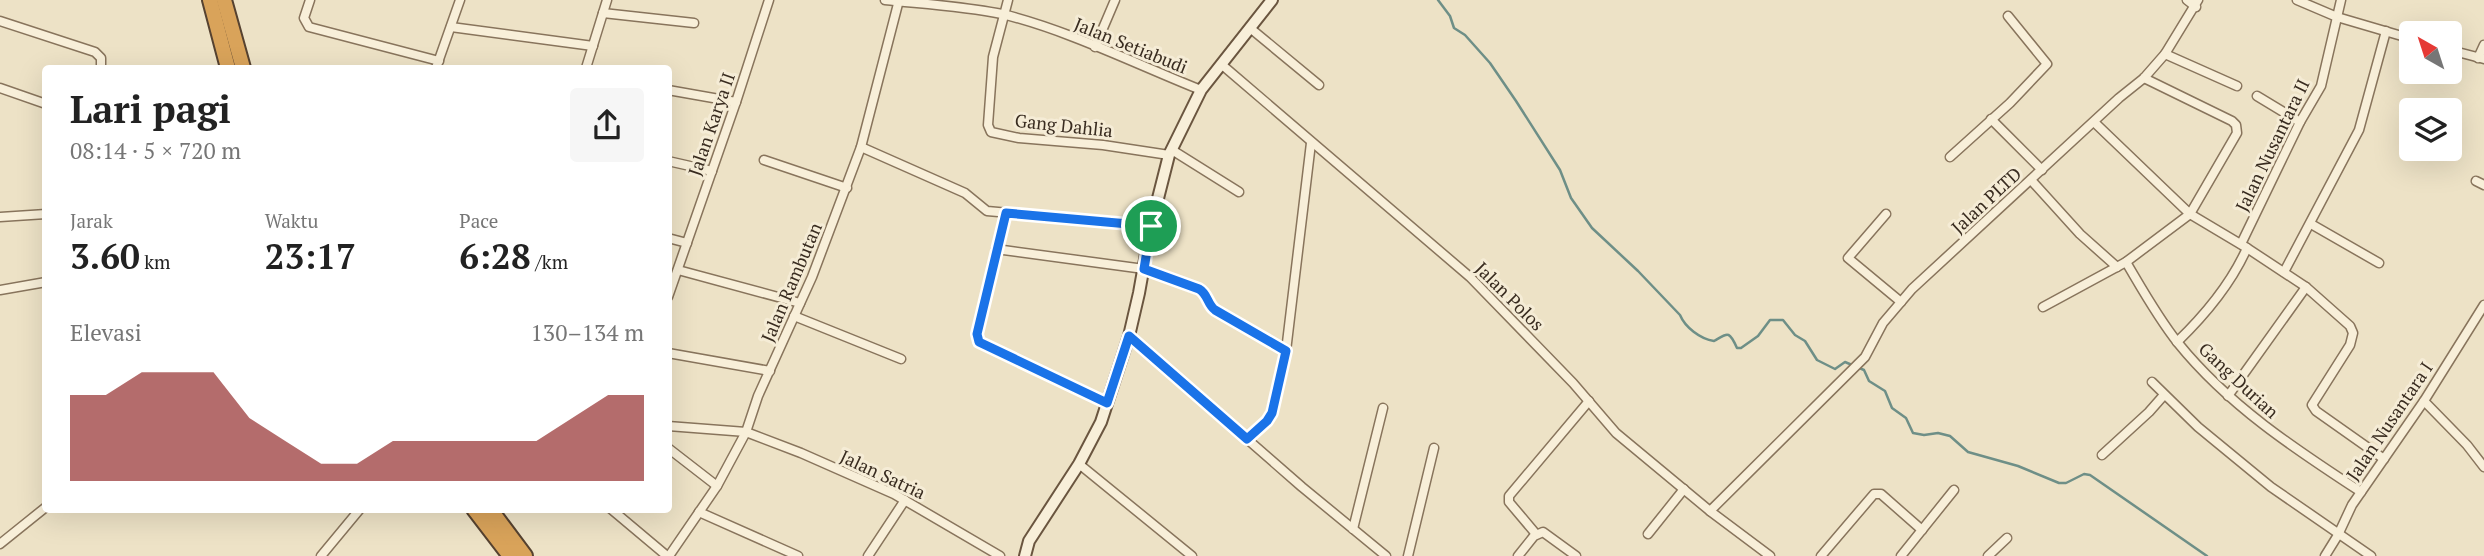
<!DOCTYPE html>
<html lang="id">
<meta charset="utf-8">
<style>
:root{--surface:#fff;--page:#f6f6f6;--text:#222;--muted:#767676;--accent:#952f2e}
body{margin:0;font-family:"PT Serif",serif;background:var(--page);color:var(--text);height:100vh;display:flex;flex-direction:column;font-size:26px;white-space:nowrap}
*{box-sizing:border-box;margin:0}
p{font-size:23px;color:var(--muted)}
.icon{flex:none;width:38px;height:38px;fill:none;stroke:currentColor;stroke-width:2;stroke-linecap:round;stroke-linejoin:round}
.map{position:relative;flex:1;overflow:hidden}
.details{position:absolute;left:42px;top:65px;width:630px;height:448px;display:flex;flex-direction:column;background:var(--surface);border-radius:7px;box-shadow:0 7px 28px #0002}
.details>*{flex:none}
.needle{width:46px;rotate:321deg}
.buttons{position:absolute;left:2399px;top:21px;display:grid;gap:14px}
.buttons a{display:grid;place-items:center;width:63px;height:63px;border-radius:7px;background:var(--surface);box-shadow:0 7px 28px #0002;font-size:35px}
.pin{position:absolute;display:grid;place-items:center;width:60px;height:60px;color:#fff;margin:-30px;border:4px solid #fff;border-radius:50%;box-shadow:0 2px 7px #0007}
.round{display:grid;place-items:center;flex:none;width:74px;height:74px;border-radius:7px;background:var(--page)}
.headline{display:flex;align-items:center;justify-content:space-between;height:119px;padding:0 28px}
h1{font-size:38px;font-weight:700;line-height:52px}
.figures{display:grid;grid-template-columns:repeat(3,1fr);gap:10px;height:119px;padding:7px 28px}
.figures div{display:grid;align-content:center}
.figures b{font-size:35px;font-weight:700}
.figures small{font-size:19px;font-weight:400}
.figures p{font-size:19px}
.chart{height:196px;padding:14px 28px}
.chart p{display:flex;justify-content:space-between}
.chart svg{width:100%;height:126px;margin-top:7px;fill:var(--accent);opacity:.7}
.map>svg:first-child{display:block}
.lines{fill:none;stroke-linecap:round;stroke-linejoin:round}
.stream{stroke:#6e8f87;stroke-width:2.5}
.street-casing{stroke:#88745c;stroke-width:11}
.secondary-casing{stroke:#6a553f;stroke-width:14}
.highway-casing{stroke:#564230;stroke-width:18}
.street{stroke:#f8efd9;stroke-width:8}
.secondary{stroke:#f8efd9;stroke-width:10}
.highway{stroke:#d9a35a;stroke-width:14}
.route-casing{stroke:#fff;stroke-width:14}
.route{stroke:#1a73e8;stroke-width:9}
.labels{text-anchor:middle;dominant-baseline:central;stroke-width:6;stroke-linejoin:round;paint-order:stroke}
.street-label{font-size:18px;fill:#392c20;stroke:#f5ecd6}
</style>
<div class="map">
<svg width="2484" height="556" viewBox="0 0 2484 556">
<rect width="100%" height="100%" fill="#ede2c6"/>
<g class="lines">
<!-- stream -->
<path class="stream" d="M 1438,0 L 1450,16 L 1454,28 L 1465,35 L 1490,63 L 1516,101 L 1560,170 L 1571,198 L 1592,228 L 1638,271 L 1680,315 C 1685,327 1700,339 1714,341 C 1728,333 1729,330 1737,348 L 1741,348 L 1758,336 L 1770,320 L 1783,320 L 1795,335 L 1805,341 L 1817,360 L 1835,369 L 1845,362 L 1864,370 L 1869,381 L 1885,391 L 1892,408 L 1906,418 L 1913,433 L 1924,435 L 1938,433 L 1950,436 L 1968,452 L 2018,466 L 2059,483 L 2066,483 L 2084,474 L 2090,475 L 2207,556"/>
<!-- street casing -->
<g class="street-casing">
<g id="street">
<polyline points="310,0 304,18 309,27 439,61"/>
<path d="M 885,0 C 924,4 963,6 1002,14 C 1068,30 1138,65 1201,90"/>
<polyline points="1008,0 993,57 988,125 991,132 1019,138 1103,145 1169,155"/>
<polyline points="2187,0 2196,7"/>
<polyline points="2297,0 2337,17 2412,39"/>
<polyline points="603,13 694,23"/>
<polyline points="0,21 95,52 101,58 101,68"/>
<polyline points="451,27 593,46"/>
<polyline points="1250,28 1319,85"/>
<polyline points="1095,47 1115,0"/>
<polyline points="2450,50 2484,59"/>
<polyline points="2165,54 2237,86"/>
<polyline points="2478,58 2484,45"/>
<polyline points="1221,64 1470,277 1573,383 1616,433 1710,511 1770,556"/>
<polyline points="436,68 460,0"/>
<polyline points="586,68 607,0"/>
<polyline points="0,88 46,104"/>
<polyline points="668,90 736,102"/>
<polyline points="2257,96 2300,122"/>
<polyline points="1991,119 2042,170"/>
<path d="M 2094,122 L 2190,214 L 2247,248 C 2231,284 2205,315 2177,342"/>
<polyline points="861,147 965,193 987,211 1151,226"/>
<polyline points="1172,150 1239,192"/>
<polyline points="1950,157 2010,103 2047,64 2008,16"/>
<polyline points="764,160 847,188"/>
<polyline points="668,161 712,171"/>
<polyline points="2031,180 2080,234 2117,267"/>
<polyline points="2476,181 2484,185"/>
<polyline points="1006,213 977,334 979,342 1107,403"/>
<polyline points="1886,214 1848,258 1901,302"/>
<polyline points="0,217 46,214"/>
<polyline points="2311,224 2379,263"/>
<polyline points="668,238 687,243"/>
<polyline points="2241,244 2300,122 2321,86 2341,0"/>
<polyline points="2247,248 2306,287 2350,326 2353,333 2350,345 2312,405 2316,411 2384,459"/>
<polyline points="996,249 1144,269 1202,291 1215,310 1286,351"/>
<path d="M 2126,262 C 2142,289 2158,318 2178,343 C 2228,405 2295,449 2361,492"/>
<polyline points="678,270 800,303"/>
<polyline points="2284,272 2359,130 2386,31"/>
<polyline points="0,290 46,282"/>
<polyline points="668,297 736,102 769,0"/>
<polyline points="2043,307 2126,262 2190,214 2237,133 2236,125 2232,121 2144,78"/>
<polyline points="794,316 901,359"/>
<polyline points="1129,336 1302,487 1386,556"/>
<polyline points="668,353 770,371"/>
<polyline points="2152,382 2198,427 2271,487 2371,556"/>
<polyline points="2228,396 2306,287"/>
<polyline points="2424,401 2467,445 2484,467"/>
<polyline points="668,426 746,432 801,453 894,494 1000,556"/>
<polyline points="1247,439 1270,417 1286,351 1311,143"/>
<polyline points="668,448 717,486"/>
<polyline points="2102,455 2149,412 2164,395"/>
<polyline points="1079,464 1192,556"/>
<polyline points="611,509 667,556"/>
<polyline points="1710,511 1865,357 1883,323 1912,289 2119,98 2144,78 2165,54 2198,0"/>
<polyline points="699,512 798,556"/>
<polyline points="1353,529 1383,408"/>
<polyline points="1536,534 1509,502 1509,496 1589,401"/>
<polyline points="1648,534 1684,489"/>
<polyline points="0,544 46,507"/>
<polyline points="321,556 360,509"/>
<polyline points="669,556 717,486 746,432 758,396 812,277 861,147 899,0"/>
<polyline points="868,556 905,500"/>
<polyline points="1408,556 1434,448"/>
<polyline points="1518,556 1534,536 1543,532 1576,556"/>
<polyline points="1821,556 1874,494 1881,494 1922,530"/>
<polyline points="1901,556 1954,490"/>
<polyline points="1988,556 2007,538"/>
<polyline points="2325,556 2338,535 2352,505 2424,401 2484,305"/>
</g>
</g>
<!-- secondary casing -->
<g class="secondary-casing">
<polyline id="secondary" points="1025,556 1029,541 1079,464 1101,422 1129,336 1139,293 1151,226 1169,155 1201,90 1272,0"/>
</g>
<!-- highway casing -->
<g class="highway-casing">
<g id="highway">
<polyline points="210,0 228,68"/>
<polyline points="224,0 243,68"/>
<polyline points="474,509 510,556"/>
<polyline points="490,509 525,556"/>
</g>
</g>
<!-- street -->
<use href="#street" class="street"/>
<!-- secondary -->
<use href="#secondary" class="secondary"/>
<!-- highway -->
<use href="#highway" class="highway"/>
</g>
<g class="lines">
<!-- route casing -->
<g class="route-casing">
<path id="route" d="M 1006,213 L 1151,226 L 1144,269 L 1199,289 C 1208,294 1207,304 1215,310 L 1286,351 L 1272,413 L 1267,421 L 1247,439 L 1129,336 L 1107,403 L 979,342 L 977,334 Z"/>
</g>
<!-- route -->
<use href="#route" class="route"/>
</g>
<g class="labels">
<!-- street labels -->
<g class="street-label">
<text transform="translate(1131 45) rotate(22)">Jalan Setiabudi</text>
<text transform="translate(711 124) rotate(-71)">Jalan Karya II</text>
<text transform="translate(1064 125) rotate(6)">Gang Dahlia</text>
<text transform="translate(2272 145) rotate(-64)">Jalan Nusantara II</text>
<text transform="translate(1986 200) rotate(-43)">Jalan PLTD</text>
<text transform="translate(791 282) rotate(-67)">Jalan Rambutan</text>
<text transform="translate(1510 296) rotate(45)">Jalan Polos</text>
<text transform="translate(2239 380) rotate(43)">Gang Durian</text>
<text transform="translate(2389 421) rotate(-56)">Jalan Nusantara I</text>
<text transform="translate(883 474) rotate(25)">Jalan Satria</text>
</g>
</g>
</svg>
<div class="buttons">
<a><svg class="needle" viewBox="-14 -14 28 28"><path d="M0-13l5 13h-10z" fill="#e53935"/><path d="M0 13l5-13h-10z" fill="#767676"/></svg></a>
<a><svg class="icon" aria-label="layers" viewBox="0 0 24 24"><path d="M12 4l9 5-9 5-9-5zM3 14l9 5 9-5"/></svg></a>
</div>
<div class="pin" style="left:1151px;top:226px;background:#1e9e55"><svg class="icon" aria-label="arrive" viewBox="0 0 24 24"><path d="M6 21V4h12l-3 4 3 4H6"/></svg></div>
<section class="details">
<div class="headline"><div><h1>Lari pagi</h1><p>08:14 · 5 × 720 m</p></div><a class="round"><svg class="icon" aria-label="share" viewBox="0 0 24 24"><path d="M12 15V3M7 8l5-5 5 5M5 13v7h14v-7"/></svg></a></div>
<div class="figures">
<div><p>Jarak</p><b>3.60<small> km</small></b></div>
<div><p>Waktu</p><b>23:17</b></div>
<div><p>Pace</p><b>6:28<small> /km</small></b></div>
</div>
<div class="chart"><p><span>Elevasi</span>130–134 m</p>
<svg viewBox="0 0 160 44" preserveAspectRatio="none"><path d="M0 44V14L10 14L20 6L30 6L40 6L50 22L60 30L70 38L80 38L90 30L100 30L110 30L120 30L130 30L140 22L150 14L160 14V44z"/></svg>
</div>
</section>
</div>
